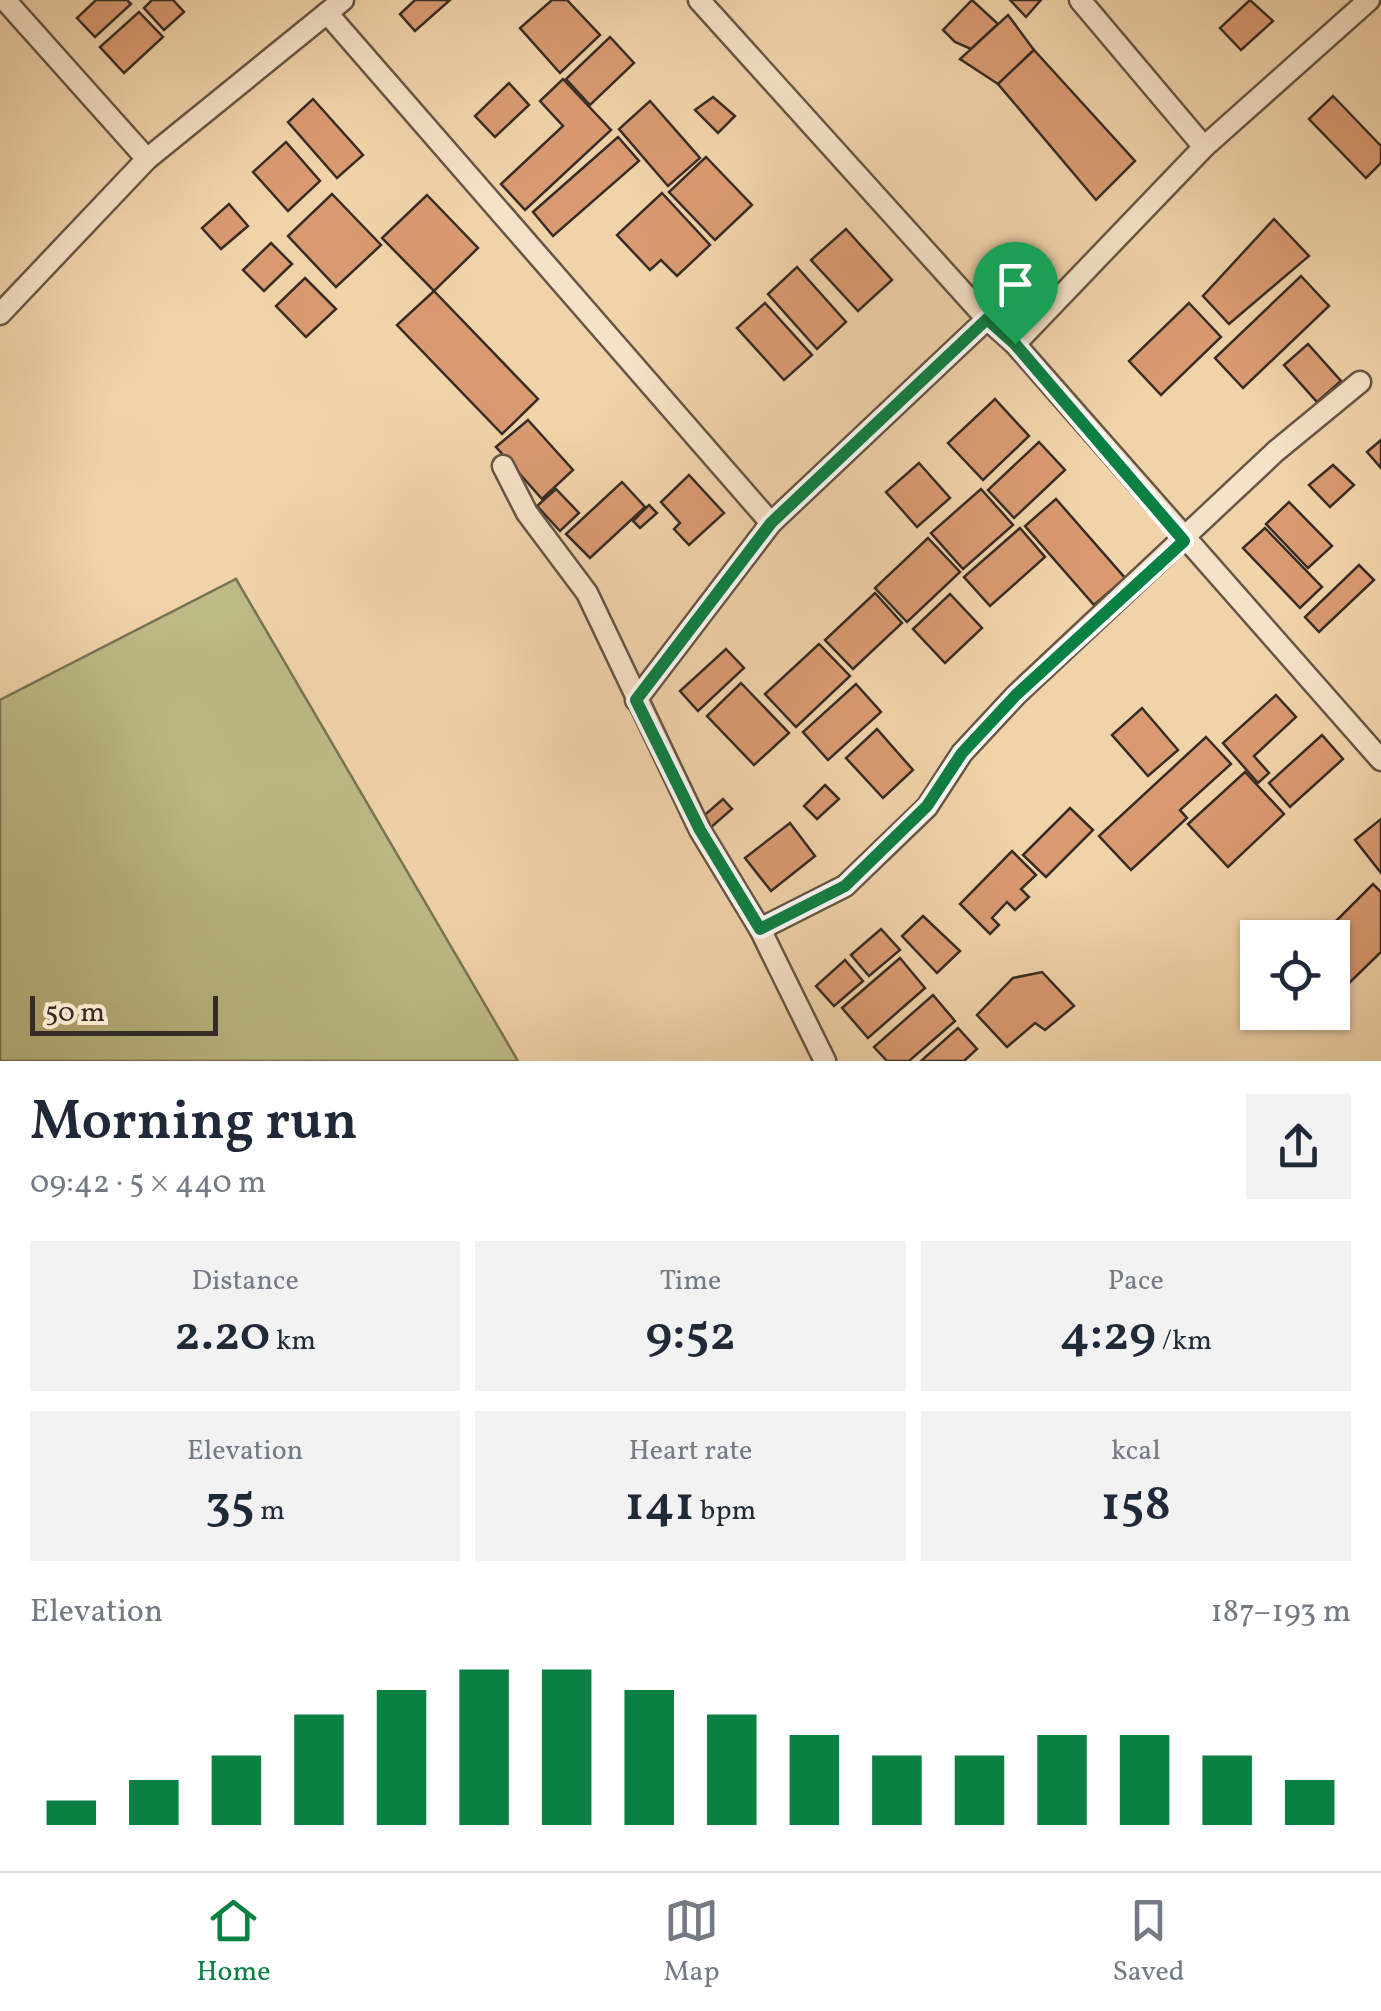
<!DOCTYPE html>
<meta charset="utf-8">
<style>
:root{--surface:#fff;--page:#f2f2f3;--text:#1f2937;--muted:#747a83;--line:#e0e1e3;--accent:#0b8043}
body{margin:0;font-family:Vollkorn,serif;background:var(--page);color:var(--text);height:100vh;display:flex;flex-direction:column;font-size:38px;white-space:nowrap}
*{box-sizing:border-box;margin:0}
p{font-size:32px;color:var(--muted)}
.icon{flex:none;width:55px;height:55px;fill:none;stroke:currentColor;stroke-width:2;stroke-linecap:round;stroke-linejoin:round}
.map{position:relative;height:1061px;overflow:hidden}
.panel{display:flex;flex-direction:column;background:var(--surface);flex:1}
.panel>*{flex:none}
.fabs{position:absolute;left:1240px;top:920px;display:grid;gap:20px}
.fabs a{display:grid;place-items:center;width:110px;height:110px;border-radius:0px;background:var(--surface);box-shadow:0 2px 8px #0004;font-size:50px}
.scale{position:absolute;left:30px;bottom:25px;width:188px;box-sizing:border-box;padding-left:10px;border:5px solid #372c25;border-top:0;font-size:28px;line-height:35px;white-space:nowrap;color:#372c25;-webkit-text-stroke:8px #f6e2c8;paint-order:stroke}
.pin{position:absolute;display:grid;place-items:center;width:85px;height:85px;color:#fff;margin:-102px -42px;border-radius:50% 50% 50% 0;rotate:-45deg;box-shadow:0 0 10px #0007}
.pin .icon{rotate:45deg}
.round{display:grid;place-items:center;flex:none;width:105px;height:105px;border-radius:0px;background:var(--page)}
.summary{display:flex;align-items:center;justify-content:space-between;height:170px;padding:0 30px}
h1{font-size:55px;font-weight:600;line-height:75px}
.figures{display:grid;grid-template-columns:repeat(3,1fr);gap:15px;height:170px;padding:10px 30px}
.figures div{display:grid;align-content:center;border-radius:0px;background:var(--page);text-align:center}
.figures b{font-size:50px;font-weight:600}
.figures small{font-size:28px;font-weight:400}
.figures p{font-size:28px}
.chart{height:280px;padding:20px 30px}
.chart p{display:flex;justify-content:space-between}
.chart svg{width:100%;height:180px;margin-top:10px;stroke:var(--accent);stroke-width:6}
.tab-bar{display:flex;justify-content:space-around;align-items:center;height:140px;border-top:2px solid var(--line);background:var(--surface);font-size:28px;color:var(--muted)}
.tab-bar a{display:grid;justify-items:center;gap:5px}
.tab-bar .on{color:var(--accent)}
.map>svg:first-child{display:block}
.green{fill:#bdbb86;stroke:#7a7456;stroke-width:2.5}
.building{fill:#da9a71;stroke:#372c25;stroke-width:2.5}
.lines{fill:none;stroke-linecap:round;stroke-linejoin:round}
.minor-casing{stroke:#665646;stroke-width:25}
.minor{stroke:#f6e2c8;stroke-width:20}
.route-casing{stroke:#fff;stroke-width:20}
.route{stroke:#0b8043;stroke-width:12}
</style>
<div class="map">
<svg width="1381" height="1061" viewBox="0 0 1381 1061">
<rect width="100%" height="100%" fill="#f1d3aa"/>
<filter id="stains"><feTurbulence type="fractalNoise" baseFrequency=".002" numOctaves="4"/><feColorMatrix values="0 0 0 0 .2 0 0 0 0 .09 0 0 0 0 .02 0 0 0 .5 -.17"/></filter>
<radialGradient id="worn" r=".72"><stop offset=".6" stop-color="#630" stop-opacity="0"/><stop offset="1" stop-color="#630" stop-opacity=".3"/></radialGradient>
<!-- green -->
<polygon class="green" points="236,579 518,1061 0,1061 0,700"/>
<!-- building -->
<g class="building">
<polygon points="96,0 127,0 131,4 95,37 77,18"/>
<polygon points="152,0 173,0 184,12 164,30 144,8"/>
<polygon points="415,0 450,0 415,31 400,14"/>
<polygon points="552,0 567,0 600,35 560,73 520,28"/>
<polygon points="972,0 998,24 971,49 955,42 943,30"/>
<polygon points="1010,0 1041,0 1026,17"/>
<polygon points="1250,0 1273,21 1241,50 1220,28"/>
<polygon points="139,12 163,37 124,73 100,47"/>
<polygon points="1008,15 1034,50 998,84 960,59"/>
<polygon points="610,37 634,63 590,105 566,79"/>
<polygon points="1034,50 1135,161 1096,200 998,84"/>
<polygon points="563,79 611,130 525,210 501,184 563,126 540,101"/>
<polygon points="509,83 529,105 495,137 475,116"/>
<polygon points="1333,96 1381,146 1381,163 1366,178 1309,119"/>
<polygon points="713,97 735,116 718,133 695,110"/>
<polygon points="313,99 363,155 337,178 288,122"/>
<polygon points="650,101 700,158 668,186 619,129"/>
<polygon points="618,137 639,161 553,236 533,212"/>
<polygon points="286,142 320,181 288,211 253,172"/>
<polygon points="706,157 752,205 715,240 669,192"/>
<polygon points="662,193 710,245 677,276 661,260 650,270 617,235"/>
<polygon points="332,194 381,245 336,287 288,236"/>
<polygon points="427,195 478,248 434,291 382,238"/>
<polygon points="229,204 248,226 221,249 202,228"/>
<polygon points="1274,219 1309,256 1229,324 1203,296"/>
<polygon points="846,229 892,280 858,311 811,260"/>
<polygon points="271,243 292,264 264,291 243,270"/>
<polygon points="797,267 846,322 817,349 768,294"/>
<polygon points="1301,276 1329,306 1243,388 1215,358"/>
<polygon points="305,278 336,309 306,337 276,306"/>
<polygon points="434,291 538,399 502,434 397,325"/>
<polygon points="765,303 812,355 784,380 737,328"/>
<polygon points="1189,303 1221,337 1161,395 1129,361"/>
<polygon points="1308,344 1341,381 1317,402 1284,365"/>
<polygon points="995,399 1029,436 983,480 948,443"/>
<polygon points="528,420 573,470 542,499 496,447"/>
<polygon points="1381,440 1381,468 1367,452"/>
<polygon points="1039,442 1065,470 1014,518 988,490"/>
<polygon points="919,463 950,498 917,527 886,492"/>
<polygon points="1333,465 1354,485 1330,507 1309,485"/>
<polygon points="689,475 724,513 689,545 674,529 680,523 661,502"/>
<polygon points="622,482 645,507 590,558 566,534"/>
<polygon points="556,489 579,513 560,531 537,506"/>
<polygon points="981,489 1013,525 963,569 931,533"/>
<polygon points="1056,499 1125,578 1094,605 1025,526"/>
<polygon points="1289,502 1332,546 1308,568 1266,524"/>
<polygon points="649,505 657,513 640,528 633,521"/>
<polygon points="1020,528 1045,557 990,606 964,577"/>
<polygon points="1265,528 1322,587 1300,608 1243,548"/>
<polygon points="928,538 960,572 907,622 875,588"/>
<polygon points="1359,565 1374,580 1319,632 1305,617"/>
<polygon points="875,593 902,623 853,669 825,640"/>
<polygon points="950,594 982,628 945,663 913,629"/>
<polygon points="819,644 850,676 796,727 765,694"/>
<polygon points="726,649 744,668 698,711 680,691"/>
<polygon points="741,683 789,733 754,765 707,716"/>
<polygon points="856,684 881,712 828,760 803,732"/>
<polygon points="1276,695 1296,717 1254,756 1269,773 1258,783 1223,743"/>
<polygon points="1142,708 1178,750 1148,776 1112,735"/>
<polygon points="877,729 913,770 883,798 846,758"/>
<polygon points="1322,735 1343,759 1290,807 1269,783"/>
<polygon points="1206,737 1231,764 1180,810 1187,818 1131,870 1099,836"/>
<polygon points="1245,772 1284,814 1228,867 1188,824"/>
<polygon points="825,785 839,799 817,819 804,806"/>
<polygon points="723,799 732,809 709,829 700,819"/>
<polygon points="1070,808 1093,830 1046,877 1023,855"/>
<polygon points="1381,819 1381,873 1355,840"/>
<polygon points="790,823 815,856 771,891 745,858"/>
<polygon points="1012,851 1036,875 1021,889 1029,897 1015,910 1007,902 992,918 999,925 990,934 960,904"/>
<polygon points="1373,884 1381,892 1381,952 1344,988 1332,976 1332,938 1319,938"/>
<polygon points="923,916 960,951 937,973 902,936"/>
<polygon points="881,929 900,950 869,976 851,955"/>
<polygon points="900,958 925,988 868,1038 842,1008"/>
<polygon points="845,960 863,981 834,1006 816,986"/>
<polygon points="1042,972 1074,1006 1045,1030 1035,1023 1007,1047 977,1015 1013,978"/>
<polygon points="933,995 955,1021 909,1061 887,1061 874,1047"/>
<polygon points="958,1028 977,1049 964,1061 921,1061"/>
</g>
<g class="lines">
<!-- minor casing -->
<g class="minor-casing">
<g id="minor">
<polyline points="5,0 147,159"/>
<polyline points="699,0 987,319 1015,344 1381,760"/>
<polyline points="1080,0 1204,147"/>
<polyline points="327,13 771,523"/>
<polyline points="0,314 147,159 343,0"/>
<polyline points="1015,344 1204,147 1369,0"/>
<polyline points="503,466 527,513 587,593 700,830 760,929 825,1061"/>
<polyline points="636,700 771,523 987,319"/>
<polyline points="760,929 845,886 927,807 962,753 1016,695 1276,451 1360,382"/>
</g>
</g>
<!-- minor -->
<use href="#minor" class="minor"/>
</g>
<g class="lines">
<!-- route casing -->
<g class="route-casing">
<polygon id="route" points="987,319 1015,344 1184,541 1016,695 962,753 927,806 845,886 760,929 700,830 636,700 771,523"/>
</g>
<!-- route -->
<use href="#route" class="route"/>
</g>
<rect width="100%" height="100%" filter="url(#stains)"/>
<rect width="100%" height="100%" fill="url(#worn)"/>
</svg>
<div class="fabs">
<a><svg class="icon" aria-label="locate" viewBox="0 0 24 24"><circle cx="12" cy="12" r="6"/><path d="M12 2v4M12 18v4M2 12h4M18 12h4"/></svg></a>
</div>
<div class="scale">50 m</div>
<div class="pin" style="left:1015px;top:344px;background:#1e9e55"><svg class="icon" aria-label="arrive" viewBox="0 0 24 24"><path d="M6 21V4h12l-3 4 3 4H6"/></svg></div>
</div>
<section class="panel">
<div class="summary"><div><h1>Morning run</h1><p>09:42 · 5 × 440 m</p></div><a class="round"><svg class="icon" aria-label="share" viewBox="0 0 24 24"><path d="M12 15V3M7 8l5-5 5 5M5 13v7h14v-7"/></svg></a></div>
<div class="figures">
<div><p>Distance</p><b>2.20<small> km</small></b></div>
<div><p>Time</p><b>9:52</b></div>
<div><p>Pace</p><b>4:29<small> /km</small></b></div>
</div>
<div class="figures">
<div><p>Elevation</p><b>35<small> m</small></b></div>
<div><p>Heart rate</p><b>141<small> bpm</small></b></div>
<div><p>kcal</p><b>158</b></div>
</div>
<div class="chart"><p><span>Elevation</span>187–193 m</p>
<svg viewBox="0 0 160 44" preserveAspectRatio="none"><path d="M5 44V38M15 44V33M25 44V27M35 44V17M45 44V11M55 44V6M65 44V6M75 44V11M85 44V17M95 44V22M105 44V27M115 44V27M125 44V22M135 44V22M145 44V27M155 44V33"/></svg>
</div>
</section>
<nav class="tab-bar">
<a class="on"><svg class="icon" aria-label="home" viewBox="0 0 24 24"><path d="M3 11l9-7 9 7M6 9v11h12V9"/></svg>Home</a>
<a><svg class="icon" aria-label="map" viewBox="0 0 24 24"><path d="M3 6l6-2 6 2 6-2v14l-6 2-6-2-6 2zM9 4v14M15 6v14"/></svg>Map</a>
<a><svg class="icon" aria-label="saved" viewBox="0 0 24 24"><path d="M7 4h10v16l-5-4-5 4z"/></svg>Saved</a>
</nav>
